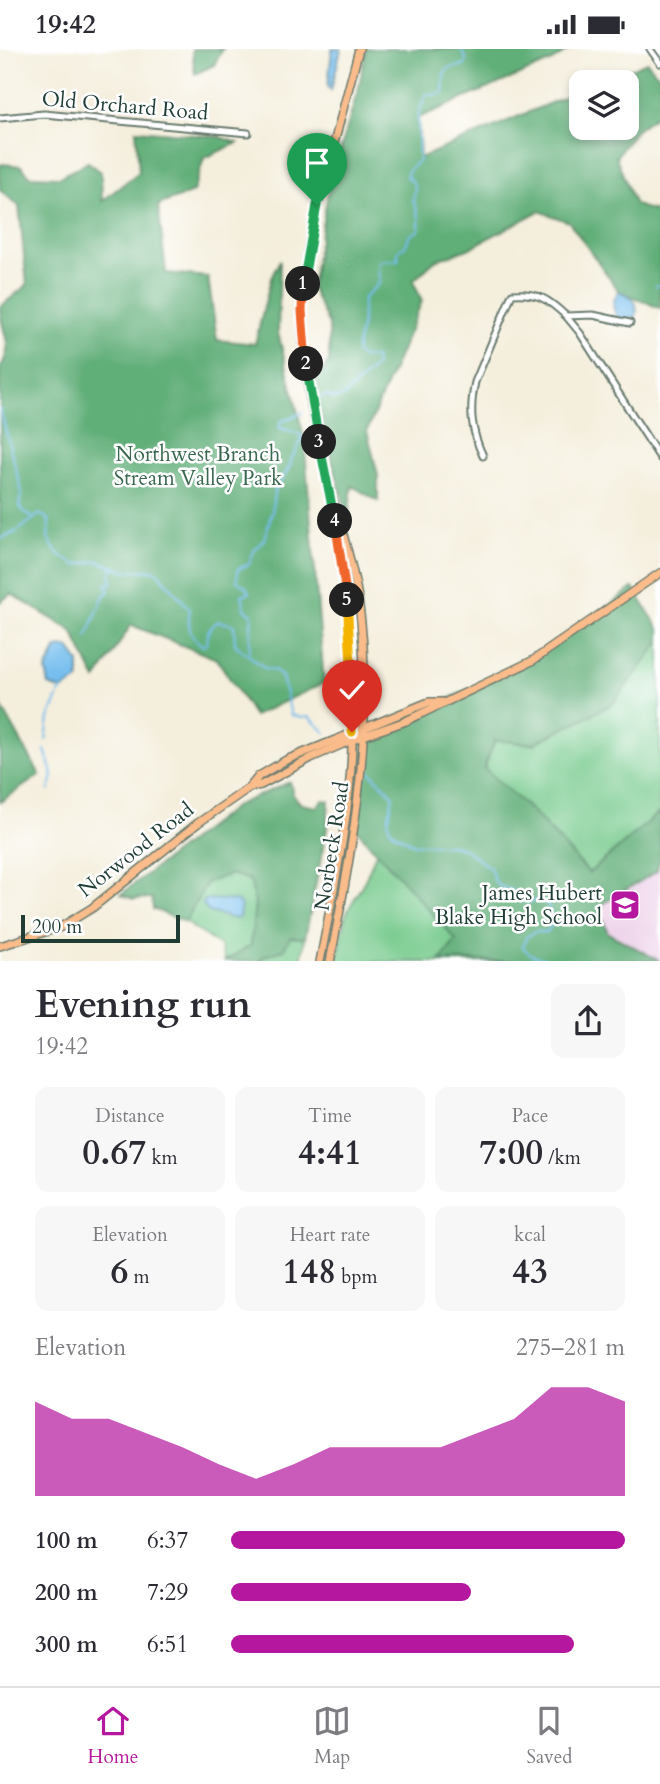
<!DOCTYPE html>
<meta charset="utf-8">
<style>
:root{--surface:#fff;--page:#f7f7f7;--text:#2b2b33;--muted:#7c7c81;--line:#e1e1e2;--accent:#b5179e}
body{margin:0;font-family:Cardo,serif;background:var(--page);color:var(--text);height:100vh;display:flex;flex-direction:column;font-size:26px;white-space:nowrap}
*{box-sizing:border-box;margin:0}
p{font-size:23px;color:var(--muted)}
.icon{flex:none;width:38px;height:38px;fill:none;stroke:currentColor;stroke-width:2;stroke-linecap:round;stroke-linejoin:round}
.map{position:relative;height:912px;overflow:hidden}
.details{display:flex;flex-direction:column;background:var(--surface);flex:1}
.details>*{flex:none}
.tools{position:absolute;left:569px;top:21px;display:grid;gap:14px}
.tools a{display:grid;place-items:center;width:70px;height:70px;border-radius:14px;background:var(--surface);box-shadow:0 4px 10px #0003;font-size:35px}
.scale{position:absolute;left:21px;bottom:18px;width:159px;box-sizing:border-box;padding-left:7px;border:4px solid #1f3d34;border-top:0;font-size:19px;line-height:24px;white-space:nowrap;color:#1f3d34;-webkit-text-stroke:5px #fff;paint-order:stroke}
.pin{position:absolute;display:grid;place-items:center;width:60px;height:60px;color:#fff;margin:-72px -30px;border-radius:50% 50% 50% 0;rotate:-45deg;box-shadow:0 0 7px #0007}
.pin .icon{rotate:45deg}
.km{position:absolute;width:35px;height:35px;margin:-18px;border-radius:50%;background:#222;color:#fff;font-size:19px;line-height:35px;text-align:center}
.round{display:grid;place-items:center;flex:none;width:74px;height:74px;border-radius:14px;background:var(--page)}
.headline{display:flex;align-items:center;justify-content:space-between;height:119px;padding:0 35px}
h1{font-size:38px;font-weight:700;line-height:52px}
.stats{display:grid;grid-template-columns:repeat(3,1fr);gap:10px;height:119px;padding:7px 35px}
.stats div{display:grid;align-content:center;border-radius:14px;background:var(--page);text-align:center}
.stats b{font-size:35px;font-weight:700}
.stats small{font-size:19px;font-weight:400}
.stats p{font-size:19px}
.chart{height:196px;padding:14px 35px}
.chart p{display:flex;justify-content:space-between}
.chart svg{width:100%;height:126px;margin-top:7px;fill:var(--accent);opacity:.7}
ul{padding:0 35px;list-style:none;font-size:23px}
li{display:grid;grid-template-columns:112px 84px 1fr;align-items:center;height:52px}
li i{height:18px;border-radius:9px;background:var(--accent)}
.status{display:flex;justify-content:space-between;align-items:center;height:49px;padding:0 35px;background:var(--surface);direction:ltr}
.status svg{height:19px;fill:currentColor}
.dock{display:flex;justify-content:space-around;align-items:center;height:98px;border-top:2px solid var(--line);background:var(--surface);font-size:19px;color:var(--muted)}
.dock a{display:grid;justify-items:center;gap:4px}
.dock .selected{color:var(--accent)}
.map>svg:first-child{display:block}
.built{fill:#edd1e9}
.green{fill:#77ca8d;stroke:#4b8460;stroke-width:2}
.forest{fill:#61ae78;stroke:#407656;stroke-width:2}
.water{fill:#75beee;stroke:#4a7e91;stroke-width:2}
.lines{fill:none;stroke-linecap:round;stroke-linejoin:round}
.stream{stroke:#75beee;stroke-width:2}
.minor-casing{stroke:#6a7b6f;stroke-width:9}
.major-casing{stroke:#6a7b6f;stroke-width:10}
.minor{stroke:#fff;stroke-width:5}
.major{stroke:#fabc8b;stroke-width:7}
.split-1-casing{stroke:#fff;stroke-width:14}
.split-2-casing{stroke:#fff;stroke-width:14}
.split-3-casing{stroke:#fff;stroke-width:14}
.split-4-casing{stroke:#fff;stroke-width:14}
.split-5-casing{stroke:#fff;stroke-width:14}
.split-6-casing{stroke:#fff;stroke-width:14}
.split-7-casing{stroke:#fff;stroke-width:14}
.split-1{stroke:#22a559;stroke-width:9}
.split-2{stroke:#f0652b;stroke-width:9}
.split-3{stroke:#22a559;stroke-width:9}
.split-4{stroke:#22a559;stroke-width:9}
.split-5{stroke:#f0652b;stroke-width:9}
.split-6{stroke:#f5b400;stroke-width:9}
.split-7{stroke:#f5b400;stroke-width:9}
.labels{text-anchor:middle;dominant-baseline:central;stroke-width:5;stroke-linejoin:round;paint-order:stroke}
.street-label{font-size:21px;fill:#1f3d34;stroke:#fff}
.park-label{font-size:21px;fill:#39674f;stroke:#fff}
.poi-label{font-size:21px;fill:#1f3d34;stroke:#fff;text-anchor:end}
</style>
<div class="status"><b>19:42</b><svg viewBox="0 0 49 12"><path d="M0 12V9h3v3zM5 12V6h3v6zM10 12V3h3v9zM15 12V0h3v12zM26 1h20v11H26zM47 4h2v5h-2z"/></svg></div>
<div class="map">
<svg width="660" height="913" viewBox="0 0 660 913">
<rect width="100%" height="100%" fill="#fff"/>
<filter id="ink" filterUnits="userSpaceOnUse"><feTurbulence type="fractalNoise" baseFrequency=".0143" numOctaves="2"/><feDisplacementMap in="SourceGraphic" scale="14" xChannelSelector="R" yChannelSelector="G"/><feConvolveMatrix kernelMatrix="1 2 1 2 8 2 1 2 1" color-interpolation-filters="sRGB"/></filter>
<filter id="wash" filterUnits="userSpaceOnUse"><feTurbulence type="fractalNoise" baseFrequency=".00686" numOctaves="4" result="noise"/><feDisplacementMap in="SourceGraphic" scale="28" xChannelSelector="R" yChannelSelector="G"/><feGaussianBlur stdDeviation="1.57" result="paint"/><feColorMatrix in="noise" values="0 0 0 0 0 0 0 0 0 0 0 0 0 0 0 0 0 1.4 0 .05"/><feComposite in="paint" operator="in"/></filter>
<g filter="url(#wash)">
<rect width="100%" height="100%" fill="#f4eedc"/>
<!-- built -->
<polygon class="built" points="660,768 660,912 573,886"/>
<!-- green -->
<g class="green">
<polygon points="660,593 660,763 589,824 535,765 484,720 495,691 533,695 612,655"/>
<polygon points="385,782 573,886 632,913 337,913 346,865 366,829"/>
<polygon points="231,825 250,831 255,853 251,896 225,912 220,897 185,873 207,833"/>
<polygon points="290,888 305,889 301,912 261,913 262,908 283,901"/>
</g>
<!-- forest -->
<g class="forest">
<polygon points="192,0 223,0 214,16 195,25"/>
<polygon points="366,0 570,0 552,12 418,69 420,109 581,41 581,79 626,79 626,33 600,33 647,13 660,28 660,64 636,81 616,108 635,156 660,164 660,259 619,242 569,173 539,162 468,200 436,211 413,232 422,252 367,382 378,426 378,452 352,437 348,468 324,383 314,333 329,313 329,276 311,238 328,144 359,37"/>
<path d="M 136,81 L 220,88 L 238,94 L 204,109 L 193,143 L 158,156 L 166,224 L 208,228 L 217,291 L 255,295 L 271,229 L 280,211 L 278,284 L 304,388 L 324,634 L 254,667 L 217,610 L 131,576 L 96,631 L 72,582 L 11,545 L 0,553 L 0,319 C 16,294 0,284 0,258 L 27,236 L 19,157 L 0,141 L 0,117 L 2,115 L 21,117 L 30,127 L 60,128 L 88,113 L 101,123 L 102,152 L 139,123 Z"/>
<polygon points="633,539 660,581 660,593 612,655 533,695 495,691 484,719 535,765 589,824 660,763 660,808 657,822 604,854 600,863 608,884 660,912 440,912 456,891 355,779 365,687 532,612"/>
<polygon points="0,655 40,726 0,753"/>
<polygon points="290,733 293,746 301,755 317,758 322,751 329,752 327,779 305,889 290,888 283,901 262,908 261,912 225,912 251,896 255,854 250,831 231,825 207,833 185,873 153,860 152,849 133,850 121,845 237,756"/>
</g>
<!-- water -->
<g class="water">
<polygon points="332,0 341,0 331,41 328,38"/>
<path d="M 619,242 C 632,248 639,251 636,267 L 628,271 L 617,268 C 612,258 612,251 619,242 Z"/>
<polygon points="68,598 79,613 79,631 61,641 49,636 46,621 57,599"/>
<polygon points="211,850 236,852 241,856 239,869 235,870 209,863 203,856 204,851"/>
</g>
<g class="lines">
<!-- stream -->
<g class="stream">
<polyline points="656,237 660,236"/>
<polyline points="321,349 326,346 334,350 344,347 376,317 375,309 360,308 356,303 362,274 363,250 380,233 378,223 379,212 398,211 398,201 406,196 409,187 419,181 419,168 413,151 415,141 413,133 406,127 409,121 419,111 418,66 426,45 433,46 443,44 444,25 448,19 465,16 466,10 461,0"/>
<path d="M 0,360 L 22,443 C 17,458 20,461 33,469"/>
<path d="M 0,490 L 16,483 L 40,465 L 49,471 L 48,489 L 56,503 L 75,516 L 98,512 L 125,522 L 152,521 L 159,524 L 190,561 C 187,577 189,587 203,597 L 207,594 L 208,582 L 218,572 L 234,576 L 235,595 L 240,600 L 265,619 L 276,622 L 282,628 L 291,666 L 301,669 L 309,668 L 326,684"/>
<polyline points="87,588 103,548 109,541 106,535 112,534 110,525 114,519"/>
<polyline points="249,603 252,565 245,560 242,546 249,544 246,538 237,532 238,520 249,515 254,502 264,490 272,463 274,443 289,419 292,409 303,389 298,384 280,379 280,373 302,364"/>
<polyline points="46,691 49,669 61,641"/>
<polyline points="45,701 53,727 49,741"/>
<path d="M 369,722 L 393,746 L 388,773 L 389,778 L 394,784 L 414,795 L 452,796 L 463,799 L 490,819 L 494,831 L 499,837 L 513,842 L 522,852 L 530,853 L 540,850 L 548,856 L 553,874 L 547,883 L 535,883 L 526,888 L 523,898 C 535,913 546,908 562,913"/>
</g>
</g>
</g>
<g filter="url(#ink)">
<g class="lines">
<!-- minor casing -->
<g class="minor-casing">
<g id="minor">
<polyline points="650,0 660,14"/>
<polyline points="0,69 44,65 248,84"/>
<polyline points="566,267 580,284 660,409"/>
<path d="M 483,407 C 471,382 469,360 475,333 L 512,245 C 538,243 548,250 566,267 L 593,266 L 630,274"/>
</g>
</g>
<!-- major casing -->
<g class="major-casing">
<g id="major">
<polyline points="251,738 261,736 311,709 352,691 406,672 532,612 660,524"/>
<polyline points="0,897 61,878 92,859 198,774 250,738 259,727 286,711 429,653 442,653"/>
<path d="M 320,913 C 333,842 350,769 352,697 C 354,620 347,545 335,469"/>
<path d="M 330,913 C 354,790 376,674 358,549 C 352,510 339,474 329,436 C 315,380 302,322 302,264 C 301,213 316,162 329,113 C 339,75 349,38 359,0"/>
</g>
</g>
<!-- minor -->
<use href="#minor" class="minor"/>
<!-- major -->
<use href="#major" class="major"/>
</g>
</g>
<g class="lines" filter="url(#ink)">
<!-- split-1 casing -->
<g class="split-1-casing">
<polyline id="split-1" points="303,235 317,156"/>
</g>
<!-- split-2 casing -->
<g class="split-2-casing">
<polyline id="split-2" points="303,235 302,262 306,315"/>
</g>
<!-- split-3 casing -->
<g class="split-3-casing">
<polyline id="split-3" points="306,315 319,393"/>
</g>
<!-- split-4 casing -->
<g class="split-4-casing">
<polyline id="split-4" points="319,393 335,472"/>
</g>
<!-- split-5 casing -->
<g class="split-5-casing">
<polyline id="split-5" points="335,472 347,551"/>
</g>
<!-- split-6 casing -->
<g class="split-6-casing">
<polyline id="split-6" points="347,551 352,631"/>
</g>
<!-- split-7 casing -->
<g class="split-7-casing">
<polyline id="split-7" points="352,683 352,631"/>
</g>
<!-- split-1 -->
<use href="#split-1" class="split-1"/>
<!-- split-2 -->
<use href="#split-2" class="split-2"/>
<!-- split-3 -->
<use href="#split-3" class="split-3"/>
<!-- split-4 -->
<use href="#split-4" class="split-4"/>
<!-- split-5 -->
<use href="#split-5" class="split-5"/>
<!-- split-6 -->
<use href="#split-6" class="split-6"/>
<!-- split-7 -->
<use href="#split-7" class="split-7"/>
</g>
<!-- icons -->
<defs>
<g id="school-square" transform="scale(1.575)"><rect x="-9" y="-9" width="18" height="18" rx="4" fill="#b5179e" stroke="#fff"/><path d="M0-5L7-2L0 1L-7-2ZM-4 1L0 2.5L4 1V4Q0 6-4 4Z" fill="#fff"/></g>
</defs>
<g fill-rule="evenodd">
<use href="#school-square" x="625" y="856"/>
</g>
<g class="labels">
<!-- street labels -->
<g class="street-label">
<text transform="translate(125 57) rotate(5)">Old Orchard Road</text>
<text transform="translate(332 797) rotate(-81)">Norbeck Road</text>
<text transform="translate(136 801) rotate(-38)">Norwood Road</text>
</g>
<!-- park labels -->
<g class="park-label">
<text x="198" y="405">Northwest Branch<tspan x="198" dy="24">Stream Valley Park</tspan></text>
</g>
<!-- poi labels -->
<g class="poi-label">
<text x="602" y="844">James Hubert<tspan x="602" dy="24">Blake High School</tspan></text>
</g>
</g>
</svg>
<div class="tools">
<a><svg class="icon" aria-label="layers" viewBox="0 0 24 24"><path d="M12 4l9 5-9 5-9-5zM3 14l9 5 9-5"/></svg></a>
</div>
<div class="scale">200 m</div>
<div class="pin" style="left:317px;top:156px;background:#1e9e55"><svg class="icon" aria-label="arrive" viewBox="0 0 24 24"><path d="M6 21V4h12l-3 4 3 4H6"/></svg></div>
<div class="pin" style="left:352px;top:683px;background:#d93025"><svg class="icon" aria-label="check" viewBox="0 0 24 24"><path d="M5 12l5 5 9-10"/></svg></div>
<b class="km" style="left:303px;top:235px">1</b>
<b class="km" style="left:306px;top:315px">2</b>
<b class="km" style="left:319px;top:393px">3</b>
<b class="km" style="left:335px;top:472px">4</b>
<b class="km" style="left:347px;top:551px">5</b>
</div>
<section class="details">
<div class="headline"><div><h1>Evening run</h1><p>19:42</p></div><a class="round"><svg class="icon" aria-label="share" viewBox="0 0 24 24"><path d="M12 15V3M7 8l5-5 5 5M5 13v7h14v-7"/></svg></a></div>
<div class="stats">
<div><p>Distance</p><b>0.67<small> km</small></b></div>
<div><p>Time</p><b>4:41</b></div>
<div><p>Pace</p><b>7:00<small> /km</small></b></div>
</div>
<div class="stats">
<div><p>Elevation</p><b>6<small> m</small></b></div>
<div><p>Heart rate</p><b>148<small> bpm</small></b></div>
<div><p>kcal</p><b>43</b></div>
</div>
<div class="chart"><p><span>Elevation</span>275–281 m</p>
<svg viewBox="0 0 160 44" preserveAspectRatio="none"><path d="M0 44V11L10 17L20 17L30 22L40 27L50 33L60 38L70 33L80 27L90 27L100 27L110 27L120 22L130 17L140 6L150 6L160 11V44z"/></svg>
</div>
<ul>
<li><b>100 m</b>6:37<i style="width:100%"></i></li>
<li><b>200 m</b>7:29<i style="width:61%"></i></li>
<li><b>300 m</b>6:51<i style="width:87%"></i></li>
</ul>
</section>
<nav class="dock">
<a class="selected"><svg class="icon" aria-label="home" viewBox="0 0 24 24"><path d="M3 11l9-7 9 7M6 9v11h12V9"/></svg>Home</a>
<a><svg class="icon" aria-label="map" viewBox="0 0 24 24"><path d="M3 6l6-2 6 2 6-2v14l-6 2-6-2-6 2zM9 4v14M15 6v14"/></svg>Map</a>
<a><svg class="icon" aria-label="saved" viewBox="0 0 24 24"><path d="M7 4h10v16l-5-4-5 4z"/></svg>Saved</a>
</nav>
